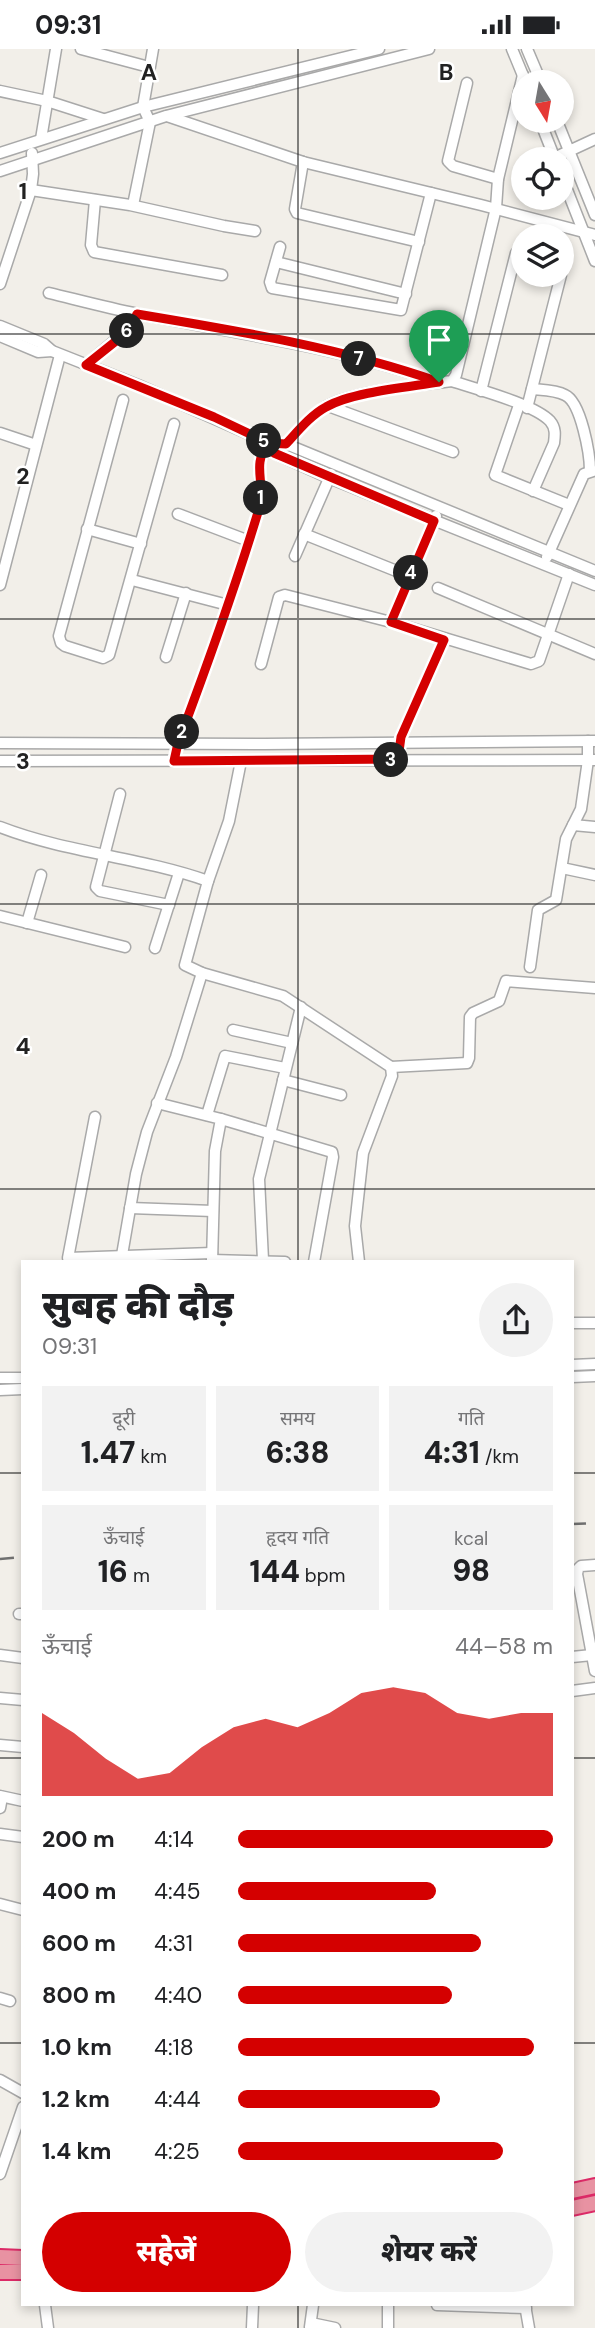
<!DOCTYPE html>
<html lang="hi">
<meta charset="utf-8">
<style>
:root{--surface:#fff;--page:#f2f2f2;--text:#202124;--muted:#757577;--accent:#d40000}
body{margin:0;font-family:"DM Sans","Noto Sans Devanagari",sans-serif;background:var(--page);color:var(--text);height:100vh;display:flex;flex-direction:column;font-size:26px;white-space:nowrap}
*{box-sizing:border-box;margin:0}
p{font-size:23px;color:var(--muted)}
.icon{flex:none;width:38px;height:38px;fill:none;stroke:currentColor;stroke-width:2;stroke-linecap:round;stroke-linejoin:round}
.map{position:relative;flex:1;overflow:hidden}
.panel{position:absolute;left:21px;top:1211px;width:553px;height:1046px;display:flex;flex-direction:column;background:var(--surface);border-radius:0px;box-shadow:0 4px 10px #0003}
.panel>*{flex:none}
.needle{width:46px;rotate:169deg}
.tools{position:absolute;left:511px;top:21px;display:grid;gap:14px}
.tools a{display:grid;place-items:center;width:63px;height:63px;border-radius:50%;background:var(--surface);box-shadow:0 4px 10px #0003;font-size:35px}
.pin{position:absolute;display:grid;place-items:center;width:60px;height:60px;color:#fff;margin:-72px -30px;border-radius:50% 50% 50% 0;rotate:-45deg;box-shadow:0 0 7px #0007}
.pin .icon{rotate:45deg}
.km{position:absolute;width:35px;height:35px;margin:-18px;border-radius:50%;background:#222;color:#fff;font-size:19px;line-height:35px;text-align:center}
.round{display:grid;place-items:center;flex:none;width:74px;height:74px;border-radius:37px;background:var(--page)}
.overview{display:flex;align-items:center;justify-content:space-between;height:119px;padding:0 21px}
h1{font-size:38px;font-weight:800;line-height:52px}
.metrics{display:grid;grid-template-columns:repeat(3,1fr);gap:10px;height:119px;padding:7px 21px}
.metrics div{display:grid;align-content:center;border-radius:0px;background:var(--page);text-align:center}
.metrics b{font-size:30px;font-weight:800}
.metrics small{font-size:19px;font-weight:400}
.metrics p{font-size:19px}
.chart{height:196px;padding:14px 21px}
.chart p{display:flex;justify-content:space-between}
.chart svg{width:100%;height:126px;margin-top:7px;fill:var(--accent);opacity:.7}
.primary-button{display:flex;gap:14px;margin-top:auto;padding:14px 21px}
.primary-button a{flex:1;height:80px;border-radius:42px;background:var(--accent);color:#fff;font-size:28px;font-weight:800;line-height:80px;text-align:center}
.primary-button a+a{background:var(--page);color:var(--text)}
ul{padding:0 21px;list-style:none;font-size:23px}
li{display:grid;grid-template-columns:112px 84px 1fr;align-items:center;height:52px}
li i{height:18px;border-radius:9px;background:var(--accent)}
.status{display:flex;justify-content:space-between;align-items:center;height:49px;padding:0 35px;background:var(--surface);direction:ltr}
.status svg{height:19px;fill:currentColor}
.map>svg:first-child{display:block}
.lines{fill:none;stroke-linecap:round;stroke-linejoin:round}
.minor-casing{stroke:#a9a9a9;stroke-width:13}
.highway-casing{stroke:#dc2a67;stroke-width:18}
.minor{stroke:#fff;stroke-width:10}
.highway{stroke:#e892a2;stroke-width:14}
.rail{stroke:#707070;stroke-width:2.5;stroke-dasharray:14 14;stroke-linecap:butt}
.route-casing{stroke:#fff;stroke-width:14}
.route{stroke:#d40000;stroke-width:9}
.grid{fill:none;stroke:#222;stroke-width:2;stroke-opacity:0.55}
.grid-label{font-size:23px;text-anchor:middle;font-weight:bold;fill:#222;stroke:#fff;stroke-width:5;stroke-linejoin:round;paint-order:stroke}
</style>
<div class="status"><b>09:31</b><svg viewBox="0 0 49 12"><path d="M0 12V9h3v3zM5 12V6h3v6zM10 12V3h3v9zM15 12V0h3v12zM26 1h20v11H26zM47 4h2v5h-2z"/></svg></div>
<div class="map">
<svg width="595" height="2279" viewBox="0 0 595 2279">
<rect width="100%" height="100%" fill="#f2efe9"/>
<g class="lines">
<!-- minor casing -->
<g class="minor-casing">
<g id="minor">
<polyline points="81,0 149,18"/>
<polyline points="512,0 524,29"/>
<polyline points="527,0 541,33"/>
<polyline points="467,34 448,112 453,117 498,130"/>
<polyline points="0,42 47,52 103,70"/>
<polyline points="167,67 303,113 481,156 595,186"/>
<polyline points="540,72 555,110"/>
<polyline points="557,72 595,166"/>
<polyline points="41,90 56,0"/>
<polyline points="0,104 143,58 379,0"/>
<polyline points="554,109 595,90"/>
<polyline points="303,113 295,160 297,164 419,193"/>
<polyline points="0,122 166,67 429,0"/>
<polyline points="562,128 595,212"/>
<polyline points="31,141 130,156 224,177 255,182"/>
<polyline points="95,151 91,196 94,203 222,226"/>
<polyline points="133,156 150,73 143,58 153,0"/>
<polyline points="280,198 270,233 272,239 401,261 431,144"/>
<polyline points="562,209 562,221"/>
<polyline points="276,213 406,245"/>
<polyline points="0,235 31,141 33,125 32,104"/>
<path d="M 49,244 C 78,251 108,259 138,265 C 238,284 339,299 435,332"/>
<polyline points="0,277 44,295 52,302 138,336 269,394 286,395 595,522"/>
<polyline points="0,287 38,303 52,302"/>
<polyline points="86,316 131,278 137,265"/>
<path d="M 452,332 C 476,340 534,355 550,372 C 556,379 555,386 554,394 L 533,442"/>
<path d="M 532,340 C 542,341 556,341 565,346 C 581,353 590,405 590,422"/>
<polyline points="481,342 516,204 520,200 523,201"/>
<polyline points="123,351 59,587 61,594 65,597 103,609 109,606 174,375"/>
<polyline points="519,356 495,426 569,456"/>
<polyline points="328,357 453,403"/>
<polyline points="527,359 561,226"/>
<polyline points="0,384 36,396"/>
<polyline points="269,394 274,404 329,429 595,536"/>
<path d="M 286,395 C 298,382 311,366 327,357 C 357,341 417,337 452,332 L 456,326 L 496,159 L 498,130 L 523,26"/>
<polyline points="178,465 249,492"/>
<polyline points="87,480 141,495"/>
<polyline points="304,485 409,527"/>
<polyline points="295,507 331,425"/>
<polyline points="547,508 584,425 593,422"/>
<polyline points="132,531 228,556"/>
<polyline points="0,536 60,306"/>
<polyline points="438,539 595,605"/>
<polyline points="391,573 436,467"/>
<polyline points="166,608 186,544"/>
<polyline points="261,615 279,548 285,546 391,573 531,615 539,612 569,525"/>
<polyline points="0,694 265,695 595,692"/>
<polyline points="398,711 401,688 444,591"/>
<polyline points="0,712 595,711"/>
<path d="M 174,712 L 178,694 C 207,617 235,539 259,460 C 266,436 250,415 269,394"/>
<polyline points="120,745 96,838 100,842 169,856"/>
<polyline points="573,776 595,778"/>
<path d="M 0,778 C 67,804 140,808 208,832 L 185,916 L 202,924 L 283,947 L 391,1018 L 392,1027 L 363,1104 L 355,1177 L 359,1213"/>
<polyline points="562,819 595,826"/>
<polyline points="208,832 229,772 241,712"/>
<polyline points="0,867 125,898"/>
<polyline points="27,874 41,826"/>
<polyline points="155,899 179,824"/>
<polyline points="530,918 538,861 556,851 566,790 581,760 588,711 588,692"/>
<polyline points="233,981 292,994"/>
<polyline points="391,1018 467,1014 469,1009 470,968 473,964 499,952 506,932 595,939"/>
<polyline points="283,1031 341,1046"/>
<polyline points="157,1054 221,1070 215,1102 212,1213"/>
<polyline points="207,1066 225,1007 285,1019"/>
<polyline points="95,1068 68,1209 212,1204"/>
<polyline points="221,1070 332,1103 333,1108 314,1213"/>
<polyline points="130,1159 213,1162"/>
<polyline points="122,1206 136,1125 147,1083 176,1008 202,924"/>
<polyline points="212,1211 285,1213"/>
<polyline points="263,1211 259,1130 301,958"/>
<polyline points="572,1274 595,1274"/>
<polyline points="572,1316 595,1315"/>
<polyline points="572,1328 595,1327"/>
<polyline points="0,1329 23,1329"/>
<polyline points="0,1341 23,1340"/>
<polyline points="595,1516 581,1517 578,1520 577,1525 595,1622"/>
<polyline points="19,1565 23,1565"/>
<polyline points="0,1606 23,1609"/>
<polyline points="572,1608 592,1606"/>
<polyline points="572,1642 595,1639"/>
<polyline points="0,1649 23,1651"/>
<polyline points="0,1696 23,1698"/>
<polyline points="0,1747 23,1752"/>
<polyline points="0,1759 2,1748"/>
<polyline points="0,1785 23,1788"/>
<polyline points="0,1855 23,1861"/>
<polyline points="0,1949 10,1952"/>
<polyline points="0,2031 23,2044"/>
<polyline points="0,2125 23,2058"/>
<polyline points="45,2256 48,2279"/>
<polyline points="437,2256 526,2259"/>
<polyline points="525,2256 529,2279"/>
<polyline points="311,2274 335,2279"/>
<polyline points="310,2278 313,2256"/>
<polyline points="252,2279 253,2256"/>
<polyline points="388,2279 388,2256"/>
</g>
</g>
<!-- highway casing -->
<g class="highway-casing">
<g id="highway">
<polyline points="572,2142 595,2137"/>
<polyline points="572,2159 595,2154"/>
<polyline points="0,2208 23,2209"/>
<polyline points="0,2223 23,2223"/>
</g>
</g>
<!-- minor -->
<use href="#minor" class="minor"/>
<!-- highway -->
<use href="#highway" class="highway"/>
<!-- rail -->
<g class="rail">
<polyline points="572,1475 595,1474"/>
<polyline points="0,1510 23,1508"/>
</g>
</g>
<g class="lines">
<!-- route casing -->
<g class="route-casing">
<path id="route" d="M 439,333 C 409,338 352,343 326,358 C 311,366 298,382 286,395 L 269,394 C 250,415 267,436 259,460 C 235,539 207,617 178,694 L 174,712 L 398,710 L 401,688 L 444,591 L 391,573 L 434,472 L 274,404 L 269,394 L 214,368 L 86,316 L 126,284 L 131,278 L 137,265 C 239,282 342,299 439,333"/>
</g>
<!-- route -->
<use href="#route" class="route"/>
</g>
<!-- grid -->
<path class="grid" d="M 298,0 L 298,1213M 0,285 L 595,285M 0,570 L 595,570M 0,855 L 595,855M 0,1140 L 595,1140M 0,1424 L 23,1424M 572,1424 L 595,1424M 0,1709 L 23,1709M 572,1709 L 595,1709M 0,1994 L 23,1994M 572,1994 L 595,1994M 298,2256 L 298,2279"/>
<g class="grid-label">
<text x="149" y="31">A</text>
<text x="446" y="31">B</text>
<text x="23" y="150">1</text>
<text x="23" y="435">2</text>
<text x="23" y="720">3</text>
<text x="23" y="1005">4</text>
</g>
</svg>
<div class="tools">
<a><svg class="needle" viewBox="-14 -14 28 28"><path d="M0-13l5 13h-10z" fill="#e53935"/><path d="M0 13l5-13h-10z" fill="#757577"/></svg></a>
<a><svg class="icon" aria-label="locate" viewBox="0 0 24 24"><circle cx="12" cy="12" r="6"/><path d="M12 2v4M12 18v4M2 12h4M18 12h4"/></svg></a>
<a><svg class="icon" aria-label="layers" viewBox="0 0 24 24"><path d="M12 4l9 5-9 5-9-5zM3 14l9 5 9-5"/></svg></a>
</div>
<div class="pin" style="left:439px;top:333px;background:#1e9e55"><svg class="icon" aria-label="arrive" viewBox="0 0 24 24"><path d="M6 21V4h12l-3 4 3 4H6"/></svg></div>
<b class="km" style="left:261px;top:449px">1</b>
<b class="km" style="left:182px;top:683px">2</b>
<b class="km" style="left:391px;top:711px">3</b>
<b class="km" style="left:411px;top:524px">4</b>
<b class="km" style="left:264px;top:392px">5</b>
<b class="km" style="left:127px;top:282px">6</b>
<b class="km" style="left:359px;top:310px">7</b>
<section class="panel">
<div class="overview"><div><h1>सुबह की दौड़</h1><p>09:31</p></div><a class="round"><svg class="icon" aria-label="share" viewBox="0 0 24 24"><path d="M12 15V3M7 8l5-5 5 5M5 13v7h14v-7"/></svg></a></div>
<div class="metrics">
<div><p>दूरी</p><b>1.47<small> km</small></b></div>
<div><p>समय</p><b>6:38</b></div>
<div><p>गति</p><b>4:31<small> /km</small></b></div>
</div>
<div class="metrics">
<div><p>ऊँचाई</p><b>16<small> m</small></b></div>
<div><p>हृदय गति</p><b>144<small> bpm</small></b></div>
<div><p>kcal</p><b>98</b></div>
</div>
<div class="chart"><p><span>ऊँचाई</span>44–58 m</p>
<svg viewBox="0 0 160 44" preserveAspectRatio="none"><path d="M0 44V15L10 22L20 31L30 38L40 36L50 27L60 20L70 17L80 20L90 15L100 8L110 6L120 8L130 15L140 17L150 15L160 15V44z"/></svg>
</div>
<ul>
<li><b>200 m</b>4:14<i style="width:100%"></i></li>
<li><b>400 m</b>4:45<i style="width:63%"></i></li>
<li><b>600 m</b>4:31<i style="width:77%"></i></li>
<li><b>800 m</b>4:40<i style="width:68%"></i></li>
<li><b>1.0 km</b>4:18<i style="width:94%"></i></li>
<li><b>1.2 km</b>4:44<i style="width:64%"></i></li>
<li><b>1.4 km</b>4:25<i style="width:84%"></i></li>
</ul>
<div class="primary-button"><a>सहेजें</a><a>शेयर करें</a></div>
</section>
</div>
